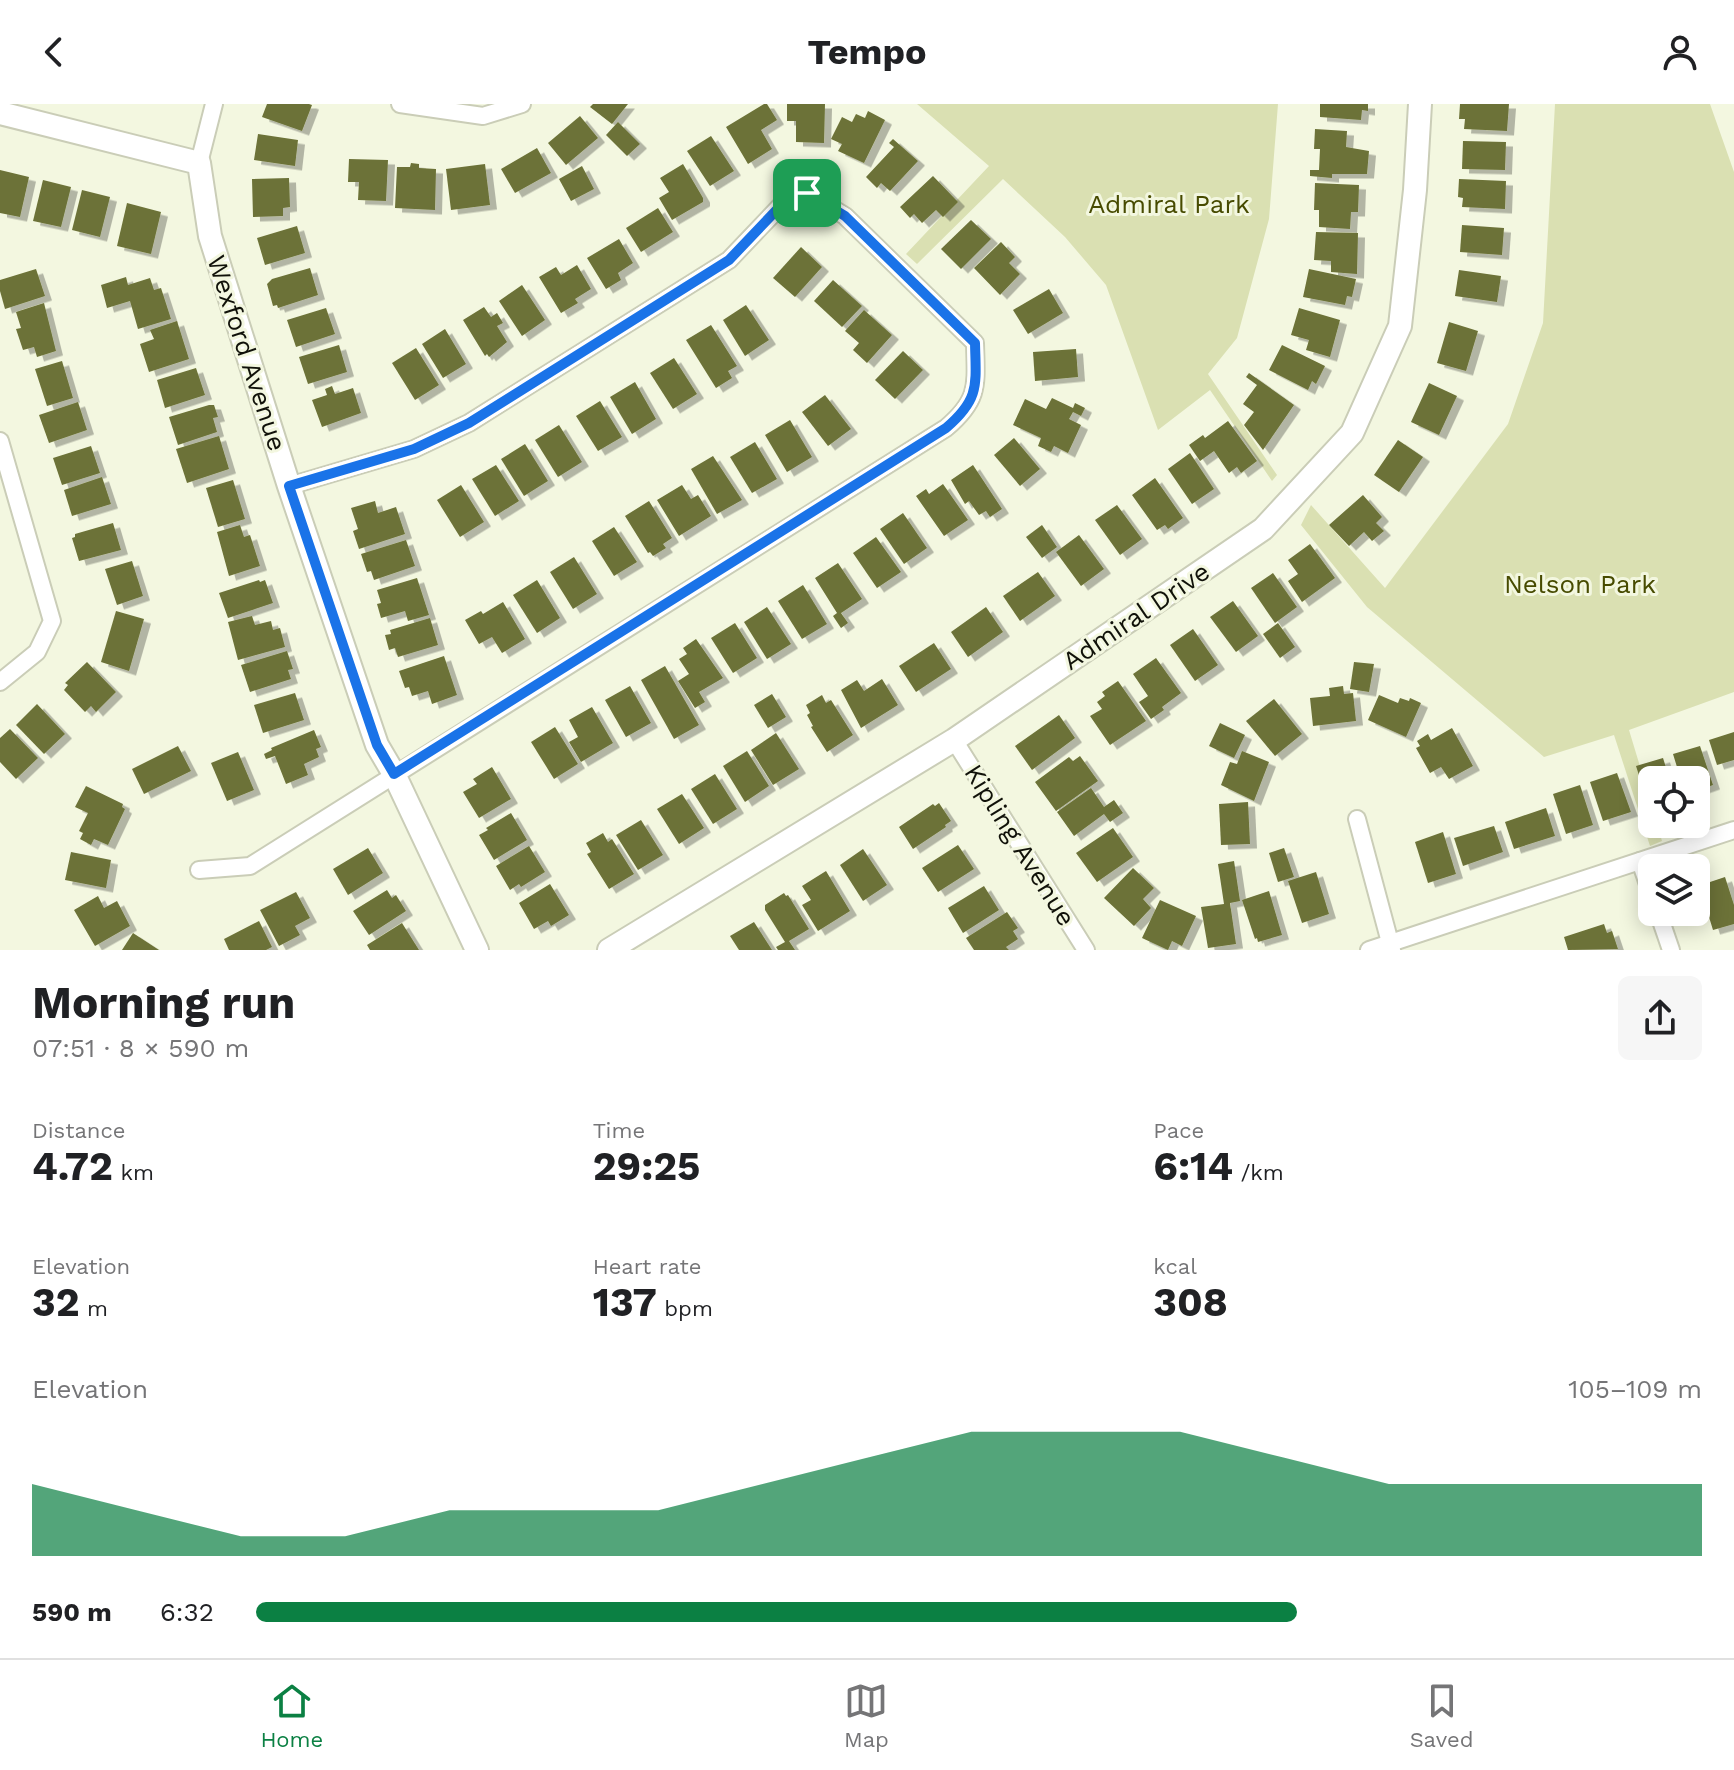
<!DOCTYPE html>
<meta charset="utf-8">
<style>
:root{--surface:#fff;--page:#f6f6f6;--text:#202124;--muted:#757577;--line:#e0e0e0;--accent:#0b8043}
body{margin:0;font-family:"Work Sans",sans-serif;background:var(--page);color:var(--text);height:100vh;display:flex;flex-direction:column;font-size:30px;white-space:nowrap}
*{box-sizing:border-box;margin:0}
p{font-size:26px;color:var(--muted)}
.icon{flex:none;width:44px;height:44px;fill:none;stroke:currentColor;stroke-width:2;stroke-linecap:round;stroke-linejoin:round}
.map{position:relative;height:846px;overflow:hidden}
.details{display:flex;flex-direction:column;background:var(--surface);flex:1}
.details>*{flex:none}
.controls{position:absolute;left:1638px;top:662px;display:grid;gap:16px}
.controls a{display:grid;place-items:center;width:72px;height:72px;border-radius:12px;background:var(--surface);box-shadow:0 4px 20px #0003;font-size:40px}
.pin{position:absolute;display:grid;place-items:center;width:68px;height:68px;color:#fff;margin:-34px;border-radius:16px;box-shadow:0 4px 12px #0006}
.round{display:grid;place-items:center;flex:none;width:84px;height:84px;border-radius:12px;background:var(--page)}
.summary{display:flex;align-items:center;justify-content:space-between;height:136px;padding:0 32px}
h1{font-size:44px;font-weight:700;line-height:60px}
.stats{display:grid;grid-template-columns:repeat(3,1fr);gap:12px;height:136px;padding:8px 32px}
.stats div{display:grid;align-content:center}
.stats b{font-size:40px;font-weight:700}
.stats small{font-size:22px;font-weight:400}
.stats p{font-size:22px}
.chart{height:224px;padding:16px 32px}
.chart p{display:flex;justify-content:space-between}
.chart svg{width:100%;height:144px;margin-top:8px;fill:var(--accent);opacity:.7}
ul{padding:0 32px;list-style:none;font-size:26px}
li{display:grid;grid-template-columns:128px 96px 1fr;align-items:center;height:60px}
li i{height:20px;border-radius:10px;background:var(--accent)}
header{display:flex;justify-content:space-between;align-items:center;height:104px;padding:0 32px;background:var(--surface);font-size:36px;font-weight:700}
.dock{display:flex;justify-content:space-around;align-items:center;height:112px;border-top:2px solid var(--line);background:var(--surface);font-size:22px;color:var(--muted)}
.dock a{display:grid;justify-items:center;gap:4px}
.dock .active{color:var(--accent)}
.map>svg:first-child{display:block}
.green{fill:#dae0b2}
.building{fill:#6c7237;filter:url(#shadow)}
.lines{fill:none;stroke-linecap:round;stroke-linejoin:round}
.minor-casing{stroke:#cacdb7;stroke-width:20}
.tertiary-casing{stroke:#cacdb7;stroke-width:26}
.minor{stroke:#fff;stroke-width:16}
.tertiary{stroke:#fff;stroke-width:22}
.route-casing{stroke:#fff;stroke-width:16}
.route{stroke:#1a73e8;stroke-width:10}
.labels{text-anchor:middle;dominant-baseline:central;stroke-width:6;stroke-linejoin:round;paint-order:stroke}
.park-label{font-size:26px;fill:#474b00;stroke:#f3f7e0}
.street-label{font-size:26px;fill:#101109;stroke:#f3f7e0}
</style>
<header><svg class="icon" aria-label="back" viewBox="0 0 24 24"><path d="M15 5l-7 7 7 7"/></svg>Tempo<svg class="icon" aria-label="person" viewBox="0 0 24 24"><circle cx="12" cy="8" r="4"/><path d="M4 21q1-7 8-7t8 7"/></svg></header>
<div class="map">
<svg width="1734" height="846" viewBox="0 0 1734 846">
<defs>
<filter id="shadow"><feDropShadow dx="7" dy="4.5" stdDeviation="0" flood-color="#0004"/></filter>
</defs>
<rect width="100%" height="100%" fill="#f3f7e0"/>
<!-- green -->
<g class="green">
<polygon points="917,0 1278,0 1269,115 1237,234 1208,270 1277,371 1272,377 1210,286 1158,326 1106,181 1065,133 1003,75 917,160 906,150 989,62"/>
<polygon points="1555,0 1710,0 1734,68 1734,588 1629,626 1652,702 1652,720 1657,720 1662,737 1650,742 1614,631 1544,653 1367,503 1301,421 1311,401 1385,484 1508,320 1543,219"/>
</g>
<!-- building -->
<g class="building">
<polygon points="267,0 309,0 312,1 302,27 262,13"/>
<polygon points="593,0 628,0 612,20 590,3"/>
<polygon points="764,0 767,0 777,16 761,26 772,45 748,60 726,23"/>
<polygon points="787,0 825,0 824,39 796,38 796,17 787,17"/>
<polygon points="1320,0 1368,0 1368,7 1362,6 1361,16 1320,13"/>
<polygon points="1460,0 1509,0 1507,27 1464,25 1465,15 1459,15"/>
<polygon points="868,7 885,16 864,59 838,47 842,40 831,35 842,13 852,18 856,10 865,14"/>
<polygon points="580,12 598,34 566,61 548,39"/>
<polygon points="618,18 640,40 627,52 606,31"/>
<polygon points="1315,25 1347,27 1346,43 1369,47 1367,70 1332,70 1332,74 1310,72 1310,66 1319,66 1320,45 1314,45"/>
<polygon points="258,30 298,36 295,62 254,56"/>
<polygon points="711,32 734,67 710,82 687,47"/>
<polygon points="893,35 918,57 890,87 881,79 877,84 866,73 894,43 889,39"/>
<polygon points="1463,37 1506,38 1505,66 1462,65"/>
<polygon points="537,44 551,69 515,89 501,65"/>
<polygon points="349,55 388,56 386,97 358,96 359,78 348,78"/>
<polygon points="411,59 419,60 419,64 436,65 435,106 395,104 397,63 410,63"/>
<polygon points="485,60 490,101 451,106 446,65"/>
<polygon points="683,60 703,94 703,98 672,116 659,94 669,88 660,74"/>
<polygon points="582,62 594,85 571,97 559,75"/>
<polygon points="0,66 29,73 20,113 0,109"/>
<polygon points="933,72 958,98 943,113 936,106 922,119 914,110 910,114 900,103"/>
<polygon points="289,74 290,103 283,104 283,112 253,113 252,75"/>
<polygon points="1459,75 1506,77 1505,105 1462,103 1463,94 1458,93"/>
<polygon points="43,76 71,83 61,123 33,117"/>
<polygon points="1315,79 1359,81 1358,108 1351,108 1350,125 1319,123 1319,106 1314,106"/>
<polygon points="82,86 110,93 100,133 72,126"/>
<polygon points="127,99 161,108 151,150 117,142"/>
<polygon points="658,104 673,128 641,148 626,124"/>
<polygon points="971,116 991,135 961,165 941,145"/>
<polygon points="1462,121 1504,124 1502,151 1460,148"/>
<polygon points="297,122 305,149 265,161 257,134"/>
<polygon points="1316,128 1358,129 1357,170 1331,168 1331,157 1314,156"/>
<polygon points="619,135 633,159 618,169 621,176 606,185 587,154"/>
<polygon points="1001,138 1015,153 1009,159 1020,170 1000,191 974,164"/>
<polygon points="801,143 822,163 795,193 773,174"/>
<polygon points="577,161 591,185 575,195 578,199 561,209 539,173 556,163 561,171"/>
<polygon points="310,164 318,191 278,204 277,201 273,202 267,180 272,175"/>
<polygon points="36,165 45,192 5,205 0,187 0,176"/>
<polygon points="1309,165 1356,175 1352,193 1347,192 1345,201 1303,193"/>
<polygon points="1459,166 1501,172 1497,198 1455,192"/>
<polygon points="126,173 128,181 150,174 154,186 161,184 171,215 138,225 130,197 107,204 101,181"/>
<polygon points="833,176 862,202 842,223 814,197"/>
<polygon points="522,181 545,216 522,232 499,197"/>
<polygon points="1049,185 1063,209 1028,230 1013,206"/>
<polygon points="44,199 56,247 37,253 34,243 23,246 16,225 21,224 16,208"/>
<polygon points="746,201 769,236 745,252 723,216"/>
<polygon points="484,203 491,213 497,209 503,219 497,222 507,238 489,253 487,250 485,252 463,216"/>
<polygon points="326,204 335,230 296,243 287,216"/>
<polygon points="1299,204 1340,216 1330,253 1306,246 1309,236 1291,231"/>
<polygon points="864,206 892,231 867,259 853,246 859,239 845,227"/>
<polygon points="177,217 189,255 149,268 140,240 154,235 150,226"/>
<polygon points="1449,218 1478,227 1466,267 1437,259"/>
<polygon points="711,221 737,262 728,267 732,274 716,284 686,236"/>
<polygon points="445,225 466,260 443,274 422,240"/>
<polygon points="339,241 347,268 308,280 299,253"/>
<polygon points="1282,241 1325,262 1316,280 1312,277 1308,286 1269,266"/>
<polygon points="416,244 439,281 415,296 392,259"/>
<polygon points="1076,245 1078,273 1035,277 1033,248"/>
<polygon points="903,247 923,266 895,295 875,276"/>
<polygon points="674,254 697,290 673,305 650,269"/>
<polygon points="62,257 73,294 47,302 35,265"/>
<polygon points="196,264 205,291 165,304 157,276"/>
<polygon points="1249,269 1294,301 1263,346 1244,321 1254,308 1243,300 1257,281 1246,273"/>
<polygon points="635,278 656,315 632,330 610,293"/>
<polygon points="1429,279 1457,292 1439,331 1411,318"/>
<polygon points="332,282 335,290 353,284 361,309 322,323 312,296 327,291 325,285"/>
<polygon points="825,291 851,325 828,342 802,308"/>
<polygon points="1052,294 1073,304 1075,299 1085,304 1081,312 1073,308 1069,315 1081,321 1068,349 1054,342 1051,348 1038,342 1041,334 1013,321 1025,295 1046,305"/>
<polygon points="600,297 622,333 598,347 576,312"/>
<polygon points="78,298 87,326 49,339 39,311"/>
<polygon points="209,301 214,301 218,313 213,314 217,328 178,341 169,313"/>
<polygon points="790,316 812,353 787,368 765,331"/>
<polygon points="1228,317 1257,357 1241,369 1237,363 1229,369 1214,347 1200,357 1189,341 1203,331 1205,334"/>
<polygon points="559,321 582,358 558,373 535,336"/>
<polygon points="219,332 229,365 187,379 176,345"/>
<polygon points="1014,334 1040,365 1020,382 994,351"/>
<polygon points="1398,336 1423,353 1399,388 1374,371"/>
<polygon points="755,338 777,375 752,389 730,353"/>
<polygon points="525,340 548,377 524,392 501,355"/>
<polygon points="91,342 100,369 62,381 53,354"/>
<polygon points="1190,349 1214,385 1192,400 1168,365"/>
<polygon points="713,352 742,396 717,410 691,365"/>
<polygon points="496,361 519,397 495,412 472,375"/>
<polygon points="973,361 1002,405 990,413 986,407 979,411 969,397 965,400 951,376"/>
<polygon points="102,373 111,400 72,412 64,386"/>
<polygon points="1155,374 1183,414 1168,425 1165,421 1157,426 1132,391"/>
<polygon points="233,376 245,415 218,423 206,384"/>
<polygon points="943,380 968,416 944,432 916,392 926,385 929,390"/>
<polygon points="461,381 484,418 460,433 437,396"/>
<polygon points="682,381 691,395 698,391 711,412 679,432 657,396"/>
<polygon points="1363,391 1382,413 1376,419 1384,427 1372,437 1364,428 1349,442 1329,421"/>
<polygon points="375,397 378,409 396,403 405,430 359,445 353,427 358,425 351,404"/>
<polygon points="649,397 672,434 663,440 666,444 653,452 650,448 648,449 625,412"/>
<polygon points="1117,401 1142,435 1120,451 1095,416"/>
<polygon points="903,409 927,444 904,460 880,425"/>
<polygon points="113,419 121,446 79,457 72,434 75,433 75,430"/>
<polygon points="240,421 244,433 250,431 260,462 229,472 217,428"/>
<polygon points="1042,421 1057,443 1042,454 1026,433"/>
<polygon points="614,423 637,458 614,472 592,437"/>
<polygon points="1079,431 1104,465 1081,482 1056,448"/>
<polygon points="876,433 901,468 877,484 853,449"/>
<polygon points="406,436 415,462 374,476 371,467 367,468 361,450"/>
<polygon points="1310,440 1335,474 1302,498 1288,477 1298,470 1288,456"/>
<polygon points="574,453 597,490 573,505 550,468"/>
<polygon points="132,457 143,492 117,501 105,465"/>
<polygon points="838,459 862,495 841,509 848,519 841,524 833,512 837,509 815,474"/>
<polygon points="1038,468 1055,492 1020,517 1003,492"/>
<polygon points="1273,469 1297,503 1275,519 1251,484"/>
<polygon points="417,474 429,511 408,517 405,507 381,514 377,500 381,499 377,486"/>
<polygon points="259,476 260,478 265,476 273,499 228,514 219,489"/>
<polygon points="537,476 560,514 537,529 513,491"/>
<polygon points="803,481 827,520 802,535 778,497"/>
<polygon points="1233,497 1258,532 1236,548 1210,513"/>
<polygon points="503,498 525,535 502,549 492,533 479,540 465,516 481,507 483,510"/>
<polygon points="767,503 791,540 767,555 744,518"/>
<polygon points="986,503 1003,528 968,553 951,528"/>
<polygon points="116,507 144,515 129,567 101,558"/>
<polygon points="252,512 255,521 271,517 273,526 280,524 285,543 238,556 228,518"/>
<polygon points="430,514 438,541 398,553 395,544 389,546 385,531 391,530 390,526"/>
<polygon points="735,519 757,554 733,569 711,534"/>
<polygon points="1278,519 1295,543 1280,554 1263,530"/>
<polygon points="1193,525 1218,561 1195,577 1170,541"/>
<polygon points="696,535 723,574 699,588 705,598 695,604 678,577 689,570 679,555 687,550 683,544"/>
<polygon points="934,539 951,565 916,588 899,562"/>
<polygon points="287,547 293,565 288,566 291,575 250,588 241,561"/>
<polygon points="444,552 457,591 432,600 428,587 412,592 409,583 405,584 399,567"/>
<polygon points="1156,554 1181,589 1162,603 1164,606 1151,615 1139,598 1148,592 1133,570"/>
<polygon points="87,558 116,588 96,608 91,602 85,608 64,586 68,581 65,579"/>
<polygon points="1354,558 1374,560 1369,588 1350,585"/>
<polygon points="665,562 699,621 674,635 641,576"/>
<polygon points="882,575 898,601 861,624 841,586 857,576 864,587"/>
<polygon points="1118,577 1146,617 1110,641 1090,612 1102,605 1097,598 1105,592 1102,588"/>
<polygon points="630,582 651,619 626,633 605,596"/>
<polygon points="1343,582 1344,590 1353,589 1356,617 1313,622 1310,594 1330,592 1329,584"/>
<polygon points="295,589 304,616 263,629 254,601"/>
<polygon points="772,590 786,613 768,624 754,601"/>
<polygon points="822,591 826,599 831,596 853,631 827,648 811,623 813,622 807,611 810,609 806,601"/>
<polygon points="1379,591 1398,599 1400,594 1409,597 1410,594 1421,599 1406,633 1368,616"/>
<polygon points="1274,595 1302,630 1275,652 1246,617"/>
<polygon points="37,600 65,630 44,650 16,621"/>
<polygon points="592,603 613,639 581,658 569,638 578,633 569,616"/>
<polygon points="1059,611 1075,634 1032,666 1015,642"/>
<polygon points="1220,619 1245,631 1234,654 1209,642"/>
<polygon points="555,623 578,660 554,675 531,638"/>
<polygon points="1452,624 1473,662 1449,675 1441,663 1430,669 1416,644 1420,642 1417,637 1428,630 1431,636"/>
<polygon points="10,625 38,654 16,675 0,658 0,634"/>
<polygon points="314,626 321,643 316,645 319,653 304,660 308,671 286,680 275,652 266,655 264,650 272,646 271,644"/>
<polygon points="1734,628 1734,656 1717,661 1709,636"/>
<polygon points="776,629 799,665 773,681 751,646"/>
<polygon points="178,642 191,667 144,690 132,665"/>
<polygon points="1700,642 1713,681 1696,687 1696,676 1681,676 1673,650"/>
<polygon points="747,647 769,682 745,698 723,662"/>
<polygon points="1242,647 1269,658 1254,697 1221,681 1230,658 1237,660"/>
<polygon points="238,648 254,686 227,697 211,659"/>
<polygon points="1080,652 1098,677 1056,707 1035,678 1069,653 1073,657"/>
<polygon points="1663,654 1670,676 1652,676 1652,701 1649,702 1636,662"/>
<polygon points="492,663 511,695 479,714 463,688 477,680 473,675"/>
<polygon points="1617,669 1631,708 1603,717 1590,678"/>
<polygon points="715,670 737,705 713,720 691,685"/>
<polygon points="1580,681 1593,721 1566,730 1553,690"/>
<polygon points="86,682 123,700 122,703 125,705 108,741 94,735 91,741 80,735 83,729 79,727 88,709 75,703"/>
<polygon points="1091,684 1104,703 1114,696 1123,709 1110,718 1104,710 1074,732 1057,708"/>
<polygon points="682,690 704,724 679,740 657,705"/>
<polygon points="1248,698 1250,740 1221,741 1219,700"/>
<polygon points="939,699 951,717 945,721 946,723 913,745 899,723 933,700 935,702"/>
<polygon points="1546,704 1555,732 1514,745 1505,718"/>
<polygon points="511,709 527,736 494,756 479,731 488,726 486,724"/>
<polygon points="641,716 663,751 638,766 616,731"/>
<polygon points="1494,722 1503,748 1463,762 1454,734"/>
<polygon points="1113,724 1133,753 1097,778 1076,749"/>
<polygon points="1443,728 1456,770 1428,779 1415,738"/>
<polygon points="603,729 608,738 612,735 634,770 609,785 587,750 591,748 586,739"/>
<polygon points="958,741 974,765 938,788 922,764"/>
<polygon points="529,742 545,768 521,783 519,780 510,786 496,762"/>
<polygon points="368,744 383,769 348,791 333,765"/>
<polygon points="1284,744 1294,773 1278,778 1269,749"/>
<polygon points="863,745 887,781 863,797 840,761"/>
<polygon points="71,748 111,756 106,784 65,776"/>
<polygon points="1234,757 1240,797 1230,799 1236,840 1208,844 1201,803 1224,800 1218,760"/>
<polygon points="1133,764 1154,784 1143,795 1151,804 1134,822 1104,794"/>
<polygon points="826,767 850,807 818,827 802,801 811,796 802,782"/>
<polygon points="1316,768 1329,810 1302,819 1288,777"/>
<polygon points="1725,773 1734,801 1734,820 1713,826 1701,787 1709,784 1707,779"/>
<polygon points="550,780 569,811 551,822 548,817 534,825 519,799"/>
<polygon points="984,782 999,806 963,829 948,804"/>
<polygon points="387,786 392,794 396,791 406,807 369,831 353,807"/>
<polygon points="1269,787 1282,831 1258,838 1257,834 1255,835 1242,796"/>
<polygon points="296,788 310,814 295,822 300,831 279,842 260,806"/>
<polygon points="784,789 786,792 788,791 809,825 789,837 795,846 778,846 776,843 785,838 765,806 765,801"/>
<polygon points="98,792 104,804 117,797 130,822 95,842 74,806"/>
<polygon points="1160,796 1196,812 1182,842 1172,837 1168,846 1142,834"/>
<polygon points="1007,808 1018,824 1013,827 1018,835 1006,843 1009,846 974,846 966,834"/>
<polygon points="259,817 272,843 266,846 229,846 224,835"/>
<polygon points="754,818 772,846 739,846 730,832"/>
<polygon points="402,819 419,846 370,846 367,841"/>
<polygon points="1604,820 1607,829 1612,827 1618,845 1568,846 1564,833"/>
<polygon points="133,829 159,846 122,846"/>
</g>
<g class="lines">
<!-- minor casing -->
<g class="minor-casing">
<g id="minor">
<polyline points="400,0 483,12 522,0"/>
<polyline points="199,59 214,0"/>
<polyline points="0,337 52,517 37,548 0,578"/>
<polyline points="954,636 1086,846"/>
<polyline points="1357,715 1392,846"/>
<polyline points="1640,757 1652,792"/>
<path d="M 199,766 L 250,762 L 946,324 C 980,295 976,281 975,239 L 845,112 L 807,89 L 789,93 L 729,156 L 469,319 L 414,345 L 289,382"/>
<polyline points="1658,808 1671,846"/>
<polyline points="1369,846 1734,726"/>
</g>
</g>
<!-- tertiary casing -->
<g class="tertiary-casing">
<g id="tertiary">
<polyline points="0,9 199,59 210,132 289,382 377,641 394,670 477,846"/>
<polyline points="609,846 954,636 1263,425 1352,329 1400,222 1415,86 1420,0"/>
</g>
</g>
<!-- minor -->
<use href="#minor" class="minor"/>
<!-- tertiary -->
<use href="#tertiary" class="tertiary"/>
</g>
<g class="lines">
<!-- route casing -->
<g class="route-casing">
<path id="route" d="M 807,89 L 845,112 L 975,239 C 976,281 980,295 946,324 L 394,670 L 377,641 L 289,382 L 414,345 L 469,319 L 729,156 L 789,93 Z"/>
</g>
<!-- route -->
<use href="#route" class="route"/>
</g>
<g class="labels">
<!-- park labels -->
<g class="park-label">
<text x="1169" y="100">Admiral Park</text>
<text x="1580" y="480">Nelson Park</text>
</g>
<!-- street labels -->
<g class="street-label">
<text transform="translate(247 249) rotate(72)">Wexford Avenue</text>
<text transform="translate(1136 512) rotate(-34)">Admiral Drive</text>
<text transform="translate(1020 741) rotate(58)">Kipling Avenue</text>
</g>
</g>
</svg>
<div class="controls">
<a><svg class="icon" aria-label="locate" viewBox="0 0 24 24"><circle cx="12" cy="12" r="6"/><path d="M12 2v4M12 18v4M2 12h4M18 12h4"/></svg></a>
<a><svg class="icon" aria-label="layers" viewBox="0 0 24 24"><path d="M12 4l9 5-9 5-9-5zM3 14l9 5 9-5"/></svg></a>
</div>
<div class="pin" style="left:807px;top:89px;background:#1e9e55"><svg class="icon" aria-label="arrive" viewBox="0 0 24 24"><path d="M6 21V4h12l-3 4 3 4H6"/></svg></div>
</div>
<section class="details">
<div class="summary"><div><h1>Morning run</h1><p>07:51 · 8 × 590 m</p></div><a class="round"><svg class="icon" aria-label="share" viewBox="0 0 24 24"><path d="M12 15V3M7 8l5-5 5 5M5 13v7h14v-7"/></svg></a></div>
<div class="stats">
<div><p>Distance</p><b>4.72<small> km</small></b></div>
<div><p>Time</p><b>29:25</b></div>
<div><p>Pace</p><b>6:14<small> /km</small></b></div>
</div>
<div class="stats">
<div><p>Elevation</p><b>32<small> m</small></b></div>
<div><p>Heart rate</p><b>137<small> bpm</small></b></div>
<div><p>kcal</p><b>308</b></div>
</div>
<div class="chart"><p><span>Elevation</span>105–109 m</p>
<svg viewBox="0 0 160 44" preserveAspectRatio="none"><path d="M0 44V22L10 30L20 38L30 38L40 30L50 30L60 30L70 22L80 14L90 6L100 6L110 6L120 14L130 22L140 22L150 22L160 22V44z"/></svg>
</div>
<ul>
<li><b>590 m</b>6:32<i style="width:72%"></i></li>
</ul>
</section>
<nav class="dock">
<a class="active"><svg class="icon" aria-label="home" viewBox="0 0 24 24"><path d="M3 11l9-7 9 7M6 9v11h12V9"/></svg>Home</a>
<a><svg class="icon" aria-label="map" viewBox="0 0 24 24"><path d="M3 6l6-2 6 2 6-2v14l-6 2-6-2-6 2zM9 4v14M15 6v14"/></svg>Map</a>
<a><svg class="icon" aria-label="saved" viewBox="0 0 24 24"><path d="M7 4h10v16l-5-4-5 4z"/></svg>Saved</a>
</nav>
